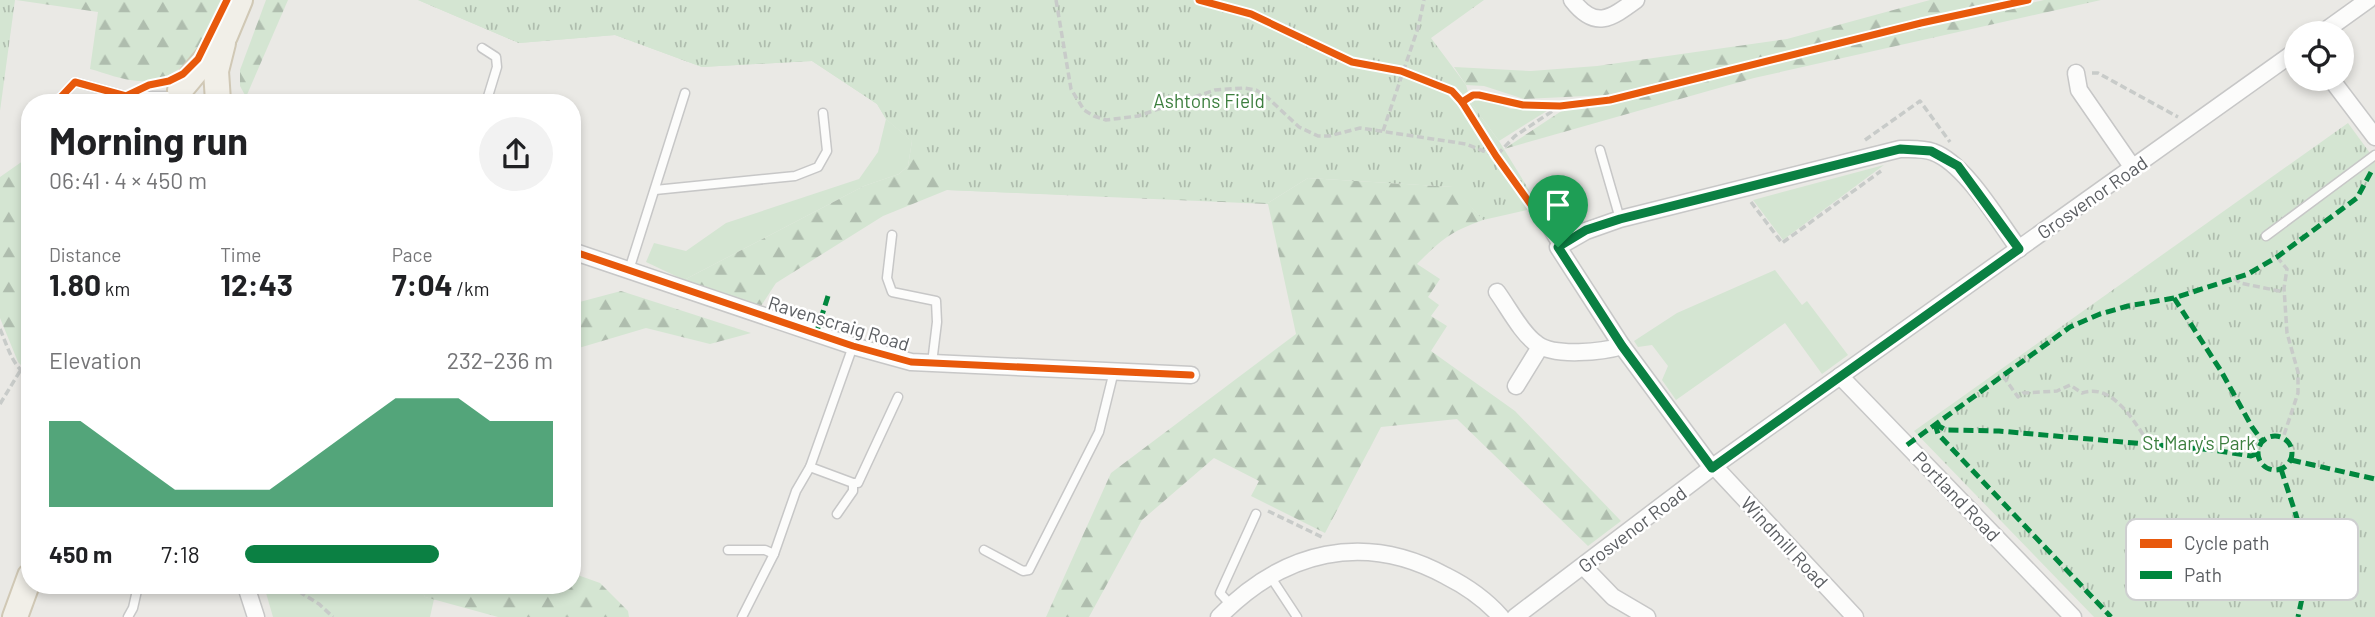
<!DOCTYPE html>
<meta charset="utf-8">
<style>
:root{--surface:#fff;--page:#f2f2f2;--text:#202124;--muted:#757577;--accent:#0b8043}
body{margin:0;font-family:Barlow,sans-serif;background:var(--page);color:var(--text);height:100vh;display:flex;flex-direction:column;font-size:26px;white-space:nowrap}
*{box-sizing:border-box;margin:0}
p{font-size:23px;color:var(--muted)}
.icon{flex:none;width:38px;height:38px;fill:none;stroke:currentColor;stroke-width:2;stroke-linecap:round;stroke-linejoin:round}
.map{position:relative;flex:1;overflow:hidden}
.side{position:absolute;left:21px;top:94px;width:560px;height:500px;display:flex;flex-direction:column;background:var(--surface);border-radius:28px;box-shadow:0 4px 10px #0003}
.side>*{flex:none}
.fabs{position:absolute;left:2284px;top:21px;display:grid;gap:14px}
.fabs a{display:grid;place-items:center;width:70px;height:70px;border-radius:50%;background:var(--surface);box-shadow:0 4px 10px #0003;font-size:35px}
.pin{position:absolute;display:grid;place-items:center;width:60px;height:60px;color:#fff;margin:-72px -30px;border-radius:50% 50% 50% 0;rotate:-45deg;box-shadow:0 0 7px #0007}
.pin .icon{rotate:45deg}
.round{display:grid;place-items:center;flex:none;width:74px;height:74px;border-radius:37px;background:var(--page)}
.headline{display:flex;align-items:center;justify-content:space-between;height:119px;padding:0 28px}
h1{font-size:38px;font-weight:700;line-height:52px}
.stats{display:grid;grid-template-columns:repeat(3,1fr);gap:10px;height:119px;padding:7px 28px}
.stats div{display:grid;align-content:center}
.stats b{font-size:30px;font-weight:700}
.stats small{font-size:19px;font-weight:400}
.stats p{font-size:19px}
.chart{height:196px;padding:14px 28px}
.chart p{display:flex;justify-content:space-between}
.chart svg{width:100%;height:126px;margin-top:7px;fill:var(--accent);opacity:.7}
ul{padding:0 28px;list-style:none;font-size:23px}
li{display:grid;grid-template-columns:112px 84px 1fr;align-items:center;height:52px}
li i{height:18px;border-radius:9px;background:var(--accent)}
.map>svg:first-child{display:block}
.green{fill:#d4e5d2}
.forest{fill:url(#forest-firs)}
.park{fill:url(#park-tufts)}
.lines{fill:none;stroke-linecap:round;stroke-linejoin:round}
.lane-casing{stroke:#c7c7c7;stroke-width:11}
.street-casing{stroke:#c7c7c7;stroke-width:19}
.primary-casing{stroke:#d0c8b5;stroke-width:28}
.path{stroke:#c8cbc9;stroke-width:3.5;stroke-dasharray:7 3.5;stroke-linecap:butt}
.lane{stroke:#fcfcfb;stroke-width:8}
.street{stroke:#fcfcfb;stroke-width:16}
.primary{stroke:#f1efe8;stroke-width:24}
.quiet{stroke:#00873e;stroke-width:5;stroke-dasharray:10 5;stroke-linecap:butt}
.cycleway-casing{stroke:#fff;stroke-width:11}
.cycleway{stroke:#e8590c;stroke-width:7}
.route-casing{stroke:#fff;stroke-width:14}
.route{stroke:#0b8043;stroke-width:9}
.labels{text-anchor:middle;dominant-baseline:central;stroke-width:5;stroke-linejoin:round;paint-order:stroke}
.park-label{font-size:19px;fill:#3d7f3f;stroke:#fff}
.street-label{font-size:19px;fill:#5b5e62;stroke:#fff}
.key{fill:#fff;stroke:#cecfd0;stroke-width:2}
.key-label{font-size:19px;fill:#5b5e62}
</style>
<div class="map">
<svg width="2375" height="617" viewBox="0 0 2375 617">
<defs>
<pattern id="forest-firs" width="22" height="20" patternUnits="userSpaceOnUse" patternTransform="scale(1.75)"><rect width="22" height="20" fill="#d4e5d2"/><path d="M5 1l3.5 6h-7zM16 11l3.5 6h-7z" fill="#afbdae"/></pattern>
<pattern id="park-tufts" width="24" height="20" patternUnits="userSpaceOnUse" patternTransform="scale(1.75)"><rect width="24" height="20" fill="#d4e5d2"/><path d="M3 7l-1-3M5 7V3M7 7l1-3M15 17l-1-3M17 17v-4M19 17l1-3" fill="none" stroke="#afbdae"/></pattern>
</defs>
<rect width="100%" height="100%" fill="#eae9e5"/>
<!-- green -->
<g class="green">
<polygon points="1480,97 1511,109 1550,109 1499,141 1471,103"/>
<polygon points="886,119 912,141 908,166 899,174 864,186 684,280 646,262 654,243 686,251 726,223 859,179 878,152"/>
<polygon points="1884,165 1783,240 1753,200"/>
<polygon points="1775,270 1802,305 1807,301 1848,355 1822,374 1785,323 1676,400 1662,380 1668,366 1652,345 1638,347 1634,341 1677,313"/>
<polygon points="264,586 420,586 425,597 434,599 430,617 273,617"/>
</g>
<!-- forest -->
<g class="forest">
<path d="M 16,0 L 222,0 C 209,39 184,84 138,81 C 122,80 105,73 90,69 L 98,12 Z"/>
<polygon points="266,0 288,0 246,97 240,86 240,70"/>
<path d="M 418,0 L 1025,65 L 1268,203 L 1308,178 L 1454,187 L 1483,220 C 1450,232 1442,239 1417,264 L 1440,279 L 1428,297 L 1439,305 L 1431,316 L 1447,326 L 1431,351 L 1515,411 L 1621,521 L 1588,546 L 1457,419 L 1381,427 L 1325,533 L 1251,496 L 1259,481 L 1214,458 L 1142,520 L 1089,617 L 1046,617 L 1111,473 L 1296,334 L 1268,204 L 947,190 L 883,216 L 776,283 L 761,306 L 684,280 L 864,186 L 899,174 L 908,166 L 912,141 L 886,119 L 877,104 L 812,61 L 702,67 L 615,35 L 519,43 Z"/>
<polygon points="1930,0 2002,0 1607,95 1524,99 1484,86 1466,85 1454,67 1531,71 1597,66 1787,39"/>
<polygon points="2044,0 2101,0 1754,78 1504,149 1563,110 1587,108 1860,41"/>
<polygon points="30,156 30,283 27,291 30,293 30,370 24,368 18,362 0,318 0,177"/>
<polygon points="621,291 751,333 710,344 646,328 572,350 572,304"/>
<polygon points="572,573 600,583 628,611 629,617 498,617 425,597 420,586 572,586"/>
</g>
<!-- park -->
<g class="park">
<polygon points="0,0 15,0 0,111"/>
<polygon points="418,0 1484,0 1431,38 1466,85 1471,103 1499,141 1529,190 1527,210 1483,220 1453,187 1308,178 1268,203 947,190 912,141 886,119 877,104 812,61 702,67 615,35 519,43"/>
<polygon points="2348,123 2375,160 2375,617 2094,617 1914,431"/>
</g>
<g class="lines">
<!-- lane casing -->
<g class="lane-casing">
<g id="lane">
<polyline points="482,48 496,57 497,67 486,103"/>
<polyline points="60,98 75,82 126,96 170,96"/>
<polyline points="1600,150 1620,219"/>
<polyline points="655,190 795,176 818,167 827,151 823,113"/>
<polyline points="1539,216 1558,247"/>
<polyline points="892,235 887,278 892,292 936,301 937,322 932,363"/>
<polyline points="2266,236 2375,155"/>
<polyline points="629,270 685,93"/>
<polyline points="810,467 853,483 858,483 898,397"/>
<polyline points="837,514 853,491 853,483"/>
<polyline points="728,550 765,550 774,554"/>
<polyline points="984,550 1023,571 1029,570 1099,432 1114,371"/>
<polyline points="1270,576 1297,617"/>
<polyline points="1231,605 1220,593 1256,514"/>
<polyline points="128,617 133,608 138,586"/>
<polyline points="742,617 774,554 796,491 810,467 853,346"/>
</g>
</g>
<!-- street casing -->
<g class="street-casing">
<g id="street">
<path d="M 1572,0 C 1595,30 1610,19 1636,0"/>
<polyline points="2322,33 2368,0"/>
<polyline points="2076,73 2079,90 2133,168"/>
<polyline points="2331,79 2375,137"/>
<polyline points="572,251 853,346 911,362 1191,375"/>
<path d="M 1497,292 C 1508,307 1522,334 1537,344 C 1554,357 1603,352 1622,346"/>
<polyline points="1840,376 2073,617"/>
<polyline points="1516,386 1540,347"/>
<polyline points="1714,466 1855,617"/>
<path d="M 1712,468 L 1622,346 L 1558,247 L 1586,231 L 1620,219 L 1900,149 C 1911,149 1923,148 1933,152 C 1966,164 1998,221 2019,249"/>
<polyline points="1583,566 1613,597 1647,617"/>
<polyline points="246,586 256,617"/>
<path d="M 1219,617 C 1283,551 1364,531 1446,576 C 1468,587 1485,599 1501,617"/>
<polyline points="1515,617 1714,466 2296,51"/>
</g>
</g>
<!-- primary casing -->
<g class="primary-casing">
<g id="primary">
<polyline points="180,90 225,36 240,0"/>
<polyline points="218,101 216,71 223,43"/>
<polyline points="15,617 30,576"/>
</g>
</g>
<!-- path -->
<g class="path">
<polyline points="1056,0 1071,89 1084,110 1094,116 1106,120 1138,116 1215,90 1244,88 1256,90 1268,98 1299,127 1318,136 1329,136 1360,128 1466,144 1496,156 1515,136 1560,106"/>
<polyline points="2092,73 2098,73 2178,117"/>
<polyline points="1383,131 1418,28 1424,0"/>
<polyline points="1865,140 1920,101 1950,142"/>
<polyline points="1751,202 1782,243 1881,171"/>
<polyline points="2277,257 2287,269 2284,288 2287,333 2298,372 2298,393 2283,438"/>
<polyline points="2234,278 2240,283 2284,292"/>
<path d="M 0,329 C 8,347 12,367 30,377"/>
<path d="M 2003,376 L 2018,397 L 2023,393 L 2057,391 L 2070,385 L 2082,393 C 2114,382 2135,424 2151,446"/>
<polyline points="0,404 20,371"/>
<polyline points="1268,511 1324,538"/>
<polyline points="290,586 319,604 333,617"/>
</g>
<!-- lane -->
<use href="#lane" class="lane"/>
<!-- street -->
<use href="#street" class="street"/>
<!-- primary -->
<use href="#primary" class="primary"/>
<!-- quiet -->
<g class="quiet">
<polyline points="2174,298 2221,371 2252,427 2263,442"/>
<polyline points="816,334 828,296"/>
<polyline points="1935,424 1946,430 1999,431 2213,450 2251,456 2259,453"/>
<polyline points="1935,424 1938,434 2111,617"/>
<circle cx="2275" cy="453" r="17"/>
<polyline points="1907,445 2070,327 2100,314 2128,306 2174,298 2248,274 2277,257 2357,198 2371,172"/>
<polyline points="2291,460 2375,479"/>
<polyline points="2281,469 2306,546 2306,580 2298,617"/>
</g>
<!-- cycleway casing -->
<g class="cycleway-casing">
<g id="cycleway">
<polyline points="1199,0 1251,14 1352,62 1401,71 1452,91 1462,102 1496,156 1539,216"/>
<polyline points="1462,102 1473,95 1479,95 1523,105 1560,106 1610,100 1921,23 2028,0"/>
<polyline points="49,103 60,98 75,82 126,96 149,85 169,81 183,74 198,59 227,0"/>
<polyline points="572,251 853,346 911,362 1191,375"/>
</g>
</g>
<!-- cycleway -->
<use href="#cycleway" class="cycleway"/>
</g>
<g class="lines">
<!-- route casing -->
<g class="route-casing">
<polygon id="route" points="1900,149 1931,151 1958,166 2019,249 1712,468 1622,346 1558,247 1586,230 1620,219"/>
</g>
<!-- route -->
<use href="#route" class="route"/>
</g>
<g class="labels">
<!-- park labels -->
<g class="park-label">
<text x="1209" y="100">Ashtons Field</text>
<text x="2199" y="442">St Mary's Park</text>
</g>
<!-- street labels -->
<g class="street-label">
<text transform="translate(2092 197) rotate(-35)">Grosvenor Road</text>
<text transform="translate(839 323) rotate(17)">Ravenscraig Road</text>
<text transform="translate(1957 496) rotate(46)">Portland Road</text>
<text transform="translate(1632 529) rotate(-37)">Grosvenor Road</text>
<text transform="translate(1785 542) rotate(47)">Windmill Road</text>
</g>
</g>
<!-- legend -->
<rect x="2126" y="519" width="232" height="81" rx="10" class="key"/>
<rect x="2140" y="539" width="32" height="9" fill="#e8590c"/>
<rect x="2140" y="571" width="32" height="8" fill="#00873e"/>
<g class="key-label">
<text x="2184" y="550">Cycle path</text>
<text x="2184" y="582">Path</text>
</g>
</svg>
<div class="fabs">
<a><svg class="icon" aria-label="locate" viewBox="0 0 24 24"><circle cx="12" cy="12" r="6"/><path d="M12 2v4M12 18v4M2 12h4M18 12h4"/></svg></a>
</div>
<div class="pin" style="left:1558px;top:247px;background:#1e9e55"><svg class="icon" aria-label="arrive" viewBox="0 0 24 24"><path d="M6 21V4h12l-3 4 3 4H6"/></svg></div>
<section class="side">
<div class="headline"><div><h1>Morning run</h1><p>06:41 · 4 × 450 m</p></div><a class="round"><svg class="icon" aria-label="share" viewBox="0 0 24 24"><path d="M12 15V3M7 8l5-5 5 5M5 13v7h14v-7"/></svg></a></div>
<div class="stats">
<div><p>Distance</p><b>1.80<small> km</small></b></div>
<div><p>Time</p><b>12:43</b></div>
<div><p>Pace</p><b>7:04<small> /km</small></b></div>
</div>
<div class="chart"><p><span>Elevation</span>232–236 m</p>
<svg viewBox="0 0 160 44" preserveAspectRatio="none"><path d="M0 44V14L10 14L20 22L30 30L40 38L50 38L60 38L70 38L80 30L90 22L100 14L110 6L120 6L130 6L140 14L150 14L160 14V44z"/></svg>
</div>
<ul>
<li><b>450 m</b>7:18<i style="width:63%"></i></li>
</ul>
</section>
</div>
